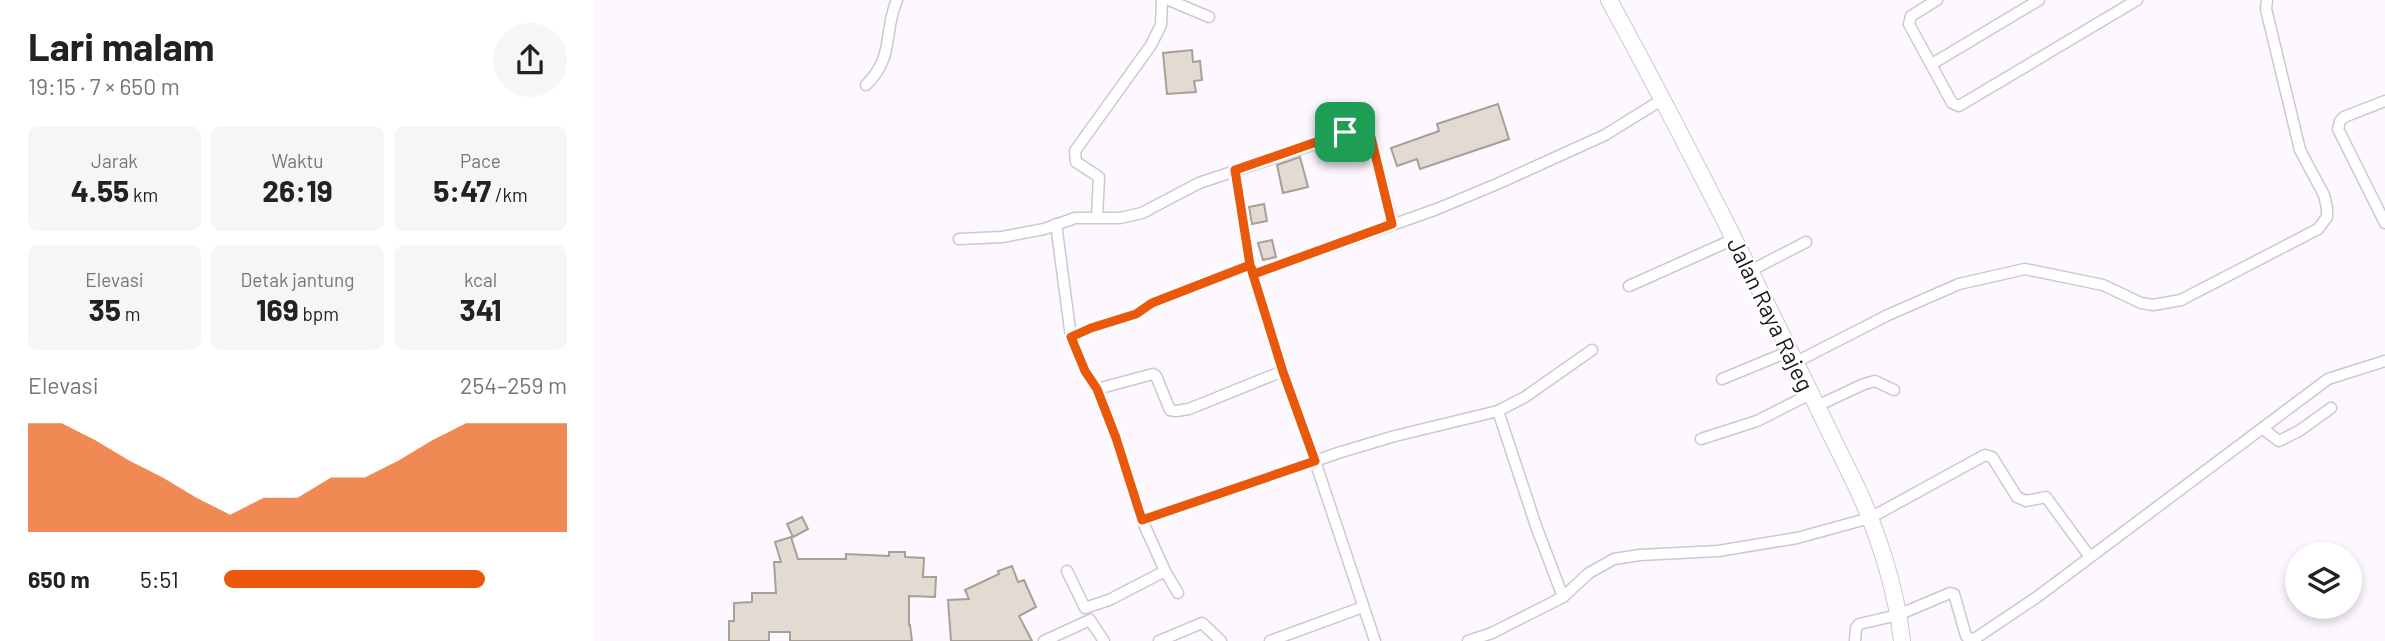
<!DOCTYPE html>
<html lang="id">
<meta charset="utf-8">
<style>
:root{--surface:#fff;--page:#f6f6f6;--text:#222;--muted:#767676;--accent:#ea580c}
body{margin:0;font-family:Barlow,sans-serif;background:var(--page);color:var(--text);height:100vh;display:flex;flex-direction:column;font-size:26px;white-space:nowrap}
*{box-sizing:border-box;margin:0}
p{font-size:23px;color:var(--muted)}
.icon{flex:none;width:38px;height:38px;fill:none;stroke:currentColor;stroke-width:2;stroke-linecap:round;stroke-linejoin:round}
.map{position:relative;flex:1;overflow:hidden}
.drawer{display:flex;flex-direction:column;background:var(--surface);width:595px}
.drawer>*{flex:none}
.controls{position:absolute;left:1690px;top:542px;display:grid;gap:14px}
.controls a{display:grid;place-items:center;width:77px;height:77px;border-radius:50%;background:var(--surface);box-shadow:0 4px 10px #0003;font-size:35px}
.pin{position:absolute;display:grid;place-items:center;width:60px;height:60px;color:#fff;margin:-30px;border-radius:14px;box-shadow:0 4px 10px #0006}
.round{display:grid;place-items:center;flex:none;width:74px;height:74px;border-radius:37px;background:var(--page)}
.head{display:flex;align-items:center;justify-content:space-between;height:119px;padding:0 28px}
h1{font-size:38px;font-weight:700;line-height:52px}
.stats{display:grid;grid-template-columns:repeat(3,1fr);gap:10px;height:119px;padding:7px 28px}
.stats div{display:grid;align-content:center;border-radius:10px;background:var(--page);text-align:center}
.stats b{font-size:30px;font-weight:700}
.stats small{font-size:19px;font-weight:400}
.stats p{font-size:19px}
.chart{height:196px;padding:14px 28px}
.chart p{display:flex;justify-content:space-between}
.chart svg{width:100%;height:126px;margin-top:7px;fill:var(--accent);opacity:.7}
ul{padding:0 28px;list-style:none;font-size:23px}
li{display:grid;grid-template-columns:112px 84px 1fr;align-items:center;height:52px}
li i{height:18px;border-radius:9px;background:var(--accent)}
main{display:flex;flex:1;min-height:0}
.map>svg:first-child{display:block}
.building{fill:#e3dbd2;stroke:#a7a097;stroke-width:2}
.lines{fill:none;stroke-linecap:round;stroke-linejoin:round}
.street-casing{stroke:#cec7d1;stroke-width:13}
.secondary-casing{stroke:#cec7d1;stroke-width:18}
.street{stroke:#fff;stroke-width:10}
.secondary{stroke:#fff;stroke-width:16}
.route-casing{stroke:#fff;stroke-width:14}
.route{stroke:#ea580c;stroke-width:9}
.labels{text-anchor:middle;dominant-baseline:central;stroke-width:5;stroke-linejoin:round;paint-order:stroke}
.street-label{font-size:23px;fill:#181619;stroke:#fff}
</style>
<main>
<section class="drawer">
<div class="head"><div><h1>Lari malam</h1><p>19:15 · 7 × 650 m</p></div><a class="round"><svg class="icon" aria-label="share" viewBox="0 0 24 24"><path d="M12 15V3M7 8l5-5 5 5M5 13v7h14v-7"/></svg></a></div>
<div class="stats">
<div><p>Jarak</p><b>4.55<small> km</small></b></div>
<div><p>Waktu</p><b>26:19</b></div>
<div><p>Pace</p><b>5:47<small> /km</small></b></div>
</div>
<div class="stats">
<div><p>Elevasi</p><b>35<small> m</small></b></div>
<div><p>Detak jantung</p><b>169<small> bpm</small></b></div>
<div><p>kcal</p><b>341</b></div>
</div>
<div class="chart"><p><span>Elevasi</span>254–259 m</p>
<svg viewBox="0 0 160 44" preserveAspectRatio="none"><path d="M0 44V6L10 6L20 12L30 19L40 25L50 32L60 38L70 32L80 32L90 25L100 25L110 19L120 12L130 6L140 6L150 6L160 6V44z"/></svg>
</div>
<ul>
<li><b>650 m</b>5:51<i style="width:76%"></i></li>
</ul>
</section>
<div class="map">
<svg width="1790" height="641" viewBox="0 0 1790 641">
<rect width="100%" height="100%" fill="#fdf7ff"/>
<!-- building -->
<g class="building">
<polygon points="597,50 598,62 605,61 607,80 599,81 601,92 572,94 568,53"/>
<polygon points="903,104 914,139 825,169 822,159 802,166 796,148 844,131 842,124"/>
<polygon points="705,157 713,187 688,193 682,165"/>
<polygon points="669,204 672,221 657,224 654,207"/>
<polygon points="677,240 681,257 668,260 663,243"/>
<polygon points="207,517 213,529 198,537 192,524"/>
<polygon points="196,537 203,559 251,559 251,554 294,556 294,552 310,552 310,557 329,558 328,577 341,577 340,597 314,596 314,625 315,625 317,641 195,641 195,632 174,632 174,641 134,641 134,621 139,621 139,603 157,602 157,593 181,593 179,562 186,562 180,542"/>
<polygon points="417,566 423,582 429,580 441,607 424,616 437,641 356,641 353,600 374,599 370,590 404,574 403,571"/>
</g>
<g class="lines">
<!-- street casing -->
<g class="street-casing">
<g id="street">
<polyline points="574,0 614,17"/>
<polyline points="1342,0 1316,16 1314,24 1357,103 1364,106 1542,0"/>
<polyline points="1337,64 1444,0"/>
<path d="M 271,85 C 300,57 288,32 302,0"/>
<polyline points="1790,101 1749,117 1745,121 1743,129 1790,223"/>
<polyline points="640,170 655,265 688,371 720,461 780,641"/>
<polyline points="502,217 504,177 481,162 480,151 556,45 566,25 567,0"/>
<polyline points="461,224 476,337"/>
<polyline points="364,239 407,237 449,229 480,218 525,218 547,213 604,183 771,127 774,129 798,224"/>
<polyline points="655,265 557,303 541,314 496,328 476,337 490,371 502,389 521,438 547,520 746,452 800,436 903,411 930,397 997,350"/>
<polyline points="1157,270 1211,242"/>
<polyline points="659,274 842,209 902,184 1010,135 1068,99"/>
<polyline points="1034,286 1139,239"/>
<polyline points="1201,362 1293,315 1364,284 1430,269 1508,285 1546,303 1558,305 1586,300 1723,229 1732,217 1732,208 1729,195 1705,150 1671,9 1672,0"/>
<polyline points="1127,379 1195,351"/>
<polyline points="502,389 558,374 561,376 575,410 581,411 594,409 688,371"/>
<polyline points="1222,406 1269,384 1280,381 1299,390"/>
<polyline points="903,411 941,526 968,597"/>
<polyline points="1668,429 1684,441 1704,431 1736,408"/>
<polyline points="1106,439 1162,421 1215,394"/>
<polyline points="472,571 490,608 514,600 570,571 547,520"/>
<polyline points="570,571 583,593"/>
<polyline points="449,641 495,620 509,641"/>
<polyline points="564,641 607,623 626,641"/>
<polyline points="675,641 768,607"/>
<polyline points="873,641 897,633 968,597 994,573 1019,559 1045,555 1123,551 1202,538 1275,518 1390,455 1397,457 1422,497 1431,501 1451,497 1495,557"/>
<polyline points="1260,641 1261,628 1264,624 1303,615 1355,593 1359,594 1371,636 1375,639 1381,638 1442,597 1733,379 1790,361"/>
</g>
</g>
<!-- secondary casing -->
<g class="secondary-casing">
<path id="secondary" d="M 1014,0 C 1102,161 1183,326 1264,492 C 1285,539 1301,589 1307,641"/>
</g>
<!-- street -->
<use href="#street" class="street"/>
<!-- secondary -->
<use href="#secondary" class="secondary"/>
</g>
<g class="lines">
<!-- route casing -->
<g class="route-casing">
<polyline id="route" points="750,132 640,170 655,265 688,372 720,461 547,520 521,438 502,389 490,371 476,337 496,328 541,314 557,303 655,265 659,274 797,224 774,129 771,127 750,132"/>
</g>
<!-- route -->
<use href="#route" class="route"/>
</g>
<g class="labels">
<!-- street labels -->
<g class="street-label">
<text transform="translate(1176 314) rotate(64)">Jalan Raya Rajeg</text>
</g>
</g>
</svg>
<div class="controls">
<a><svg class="icon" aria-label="layers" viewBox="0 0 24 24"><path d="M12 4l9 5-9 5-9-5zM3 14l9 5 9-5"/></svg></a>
</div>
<div class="pin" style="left:750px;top:132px;background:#1e9e55"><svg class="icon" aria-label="arrive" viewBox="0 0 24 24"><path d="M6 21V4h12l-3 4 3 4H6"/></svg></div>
</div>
</main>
